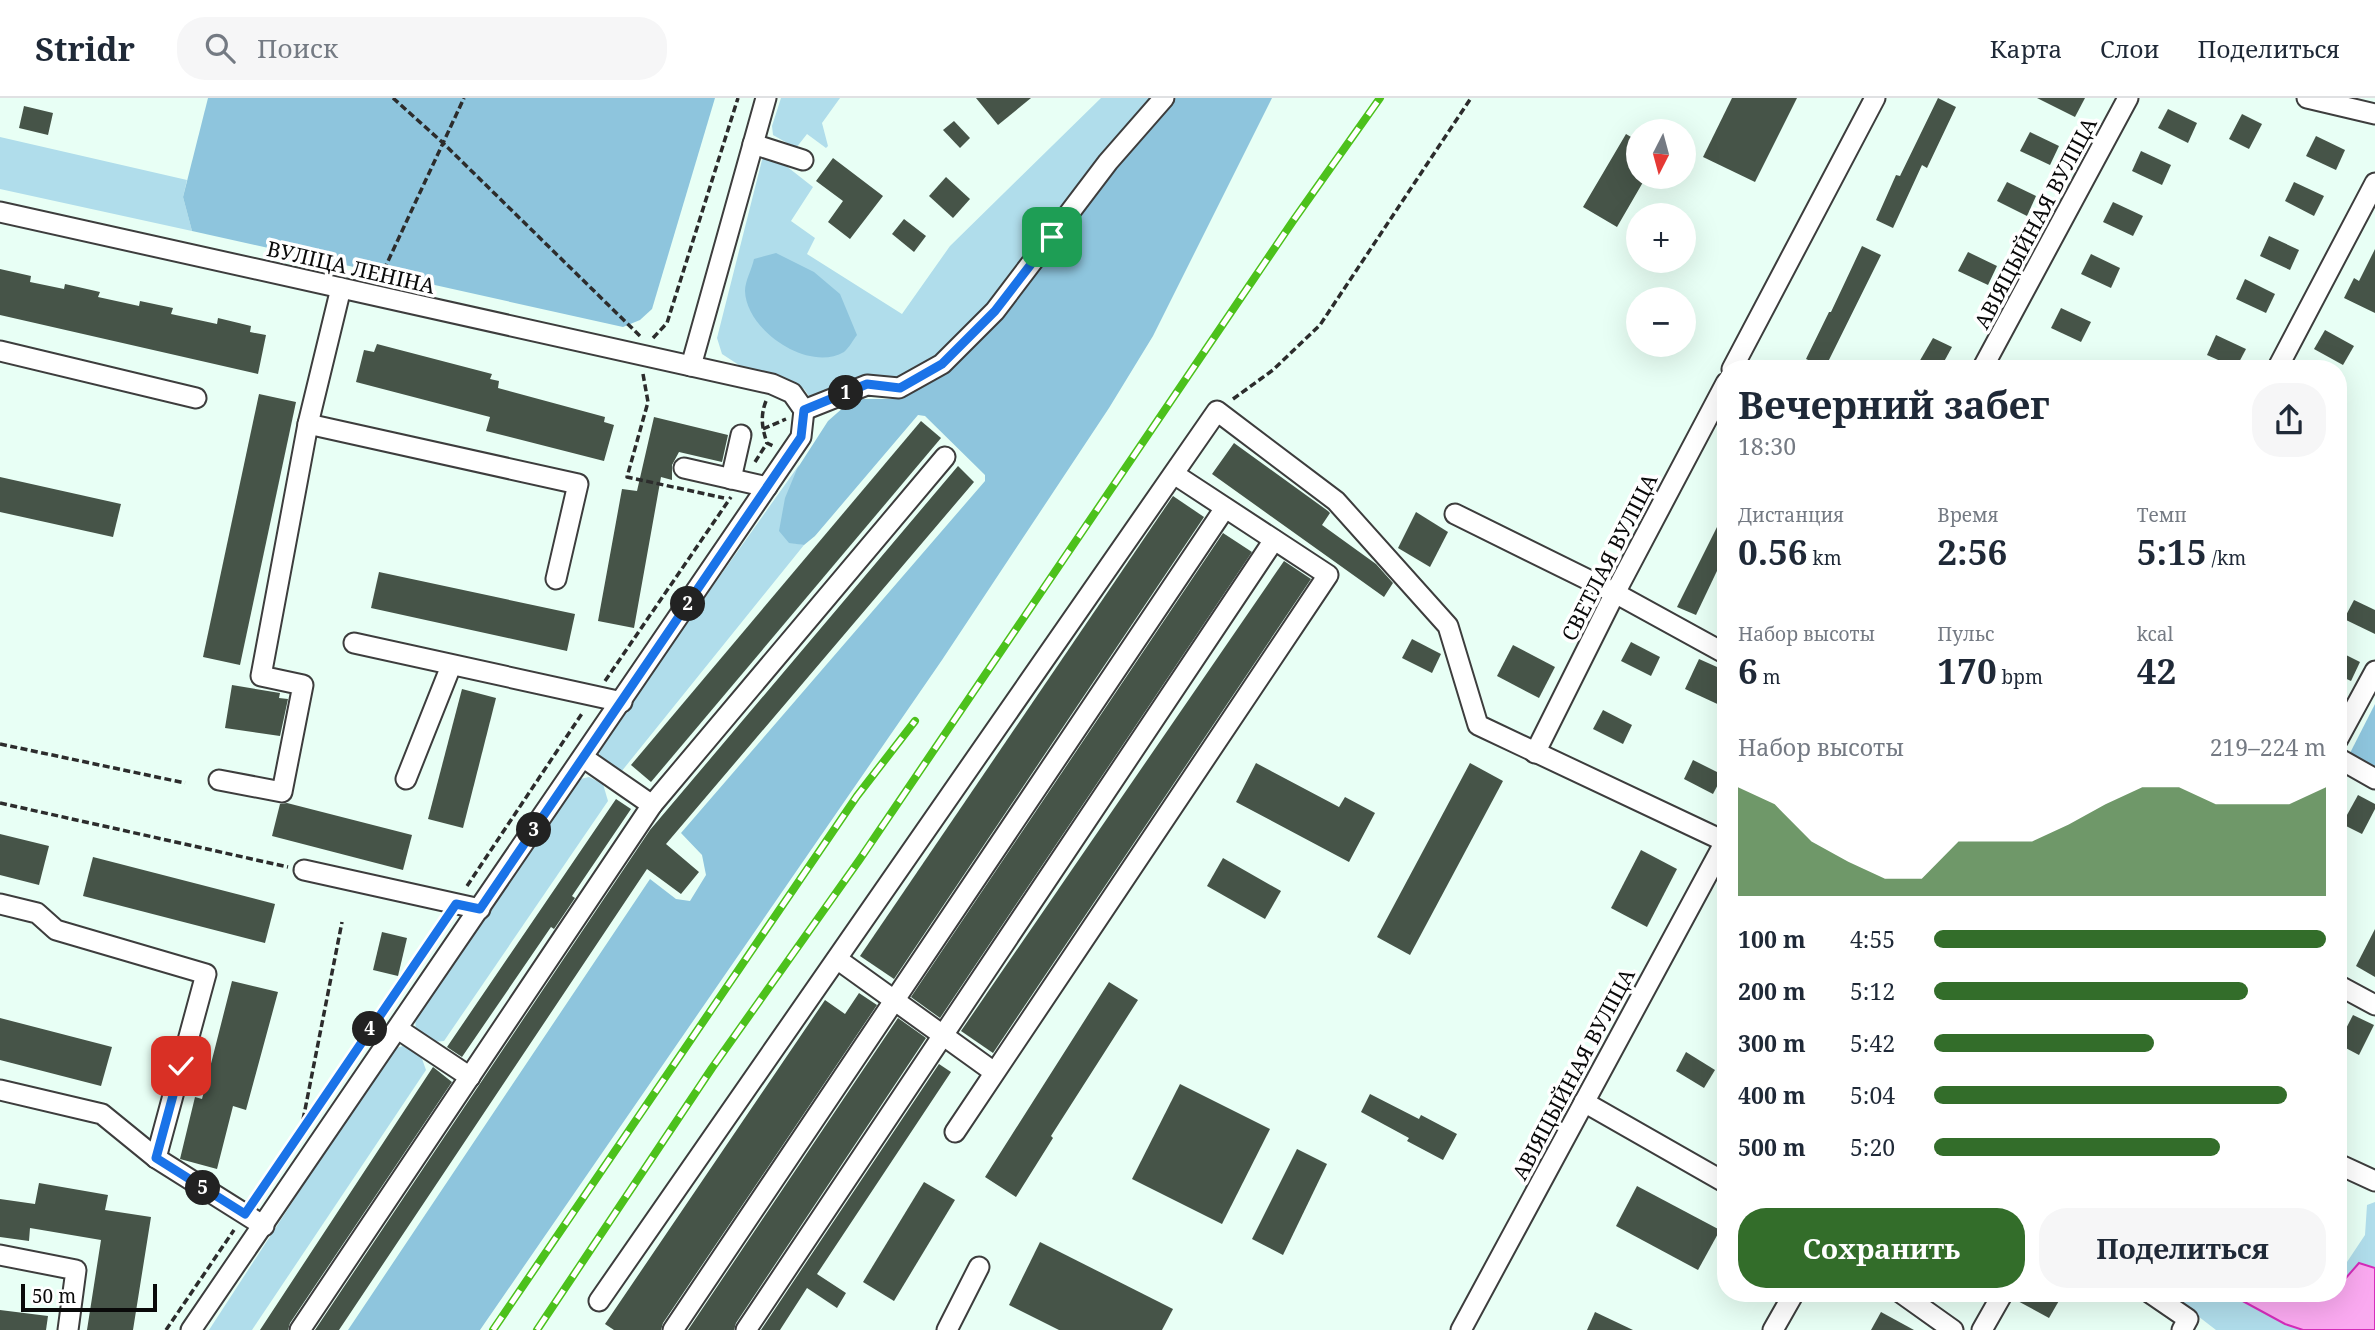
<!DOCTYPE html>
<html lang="ru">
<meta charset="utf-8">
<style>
:root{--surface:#fff;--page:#f6f6f7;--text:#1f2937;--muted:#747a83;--line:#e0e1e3;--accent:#336d2a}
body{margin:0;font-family:"Noto Serif",serif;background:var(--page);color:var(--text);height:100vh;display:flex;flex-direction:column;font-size:26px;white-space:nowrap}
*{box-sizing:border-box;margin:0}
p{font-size:23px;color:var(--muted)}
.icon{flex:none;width:38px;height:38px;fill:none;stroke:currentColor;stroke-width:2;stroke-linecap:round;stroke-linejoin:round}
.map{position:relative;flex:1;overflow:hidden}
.side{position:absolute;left:1717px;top:262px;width:630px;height:942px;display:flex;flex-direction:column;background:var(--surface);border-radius:28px;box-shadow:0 7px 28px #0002}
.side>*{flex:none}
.needle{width:46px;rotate:186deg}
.buttons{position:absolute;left:1626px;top:21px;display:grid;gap:14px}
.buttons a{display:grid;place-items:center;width:70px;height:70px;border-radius:50%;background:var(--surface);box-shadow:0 7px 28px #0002;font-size:35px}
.scale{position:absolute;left:21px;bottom:18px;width:136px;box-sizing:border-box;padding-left:7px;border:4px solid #0a0a0a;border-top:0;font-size:19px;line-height:24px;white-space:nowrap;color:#0a0a0a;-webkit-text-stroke:5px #fff;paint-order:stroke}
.pin{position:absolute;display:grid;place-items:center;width:60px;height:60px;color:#fff;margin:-30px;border-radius:14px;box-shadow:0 4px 10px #0006}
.km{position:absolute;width:35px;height:35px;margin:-18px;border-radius:50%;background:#222;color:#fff;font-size:19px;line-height:35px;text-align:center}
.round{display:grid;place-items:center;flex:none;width:74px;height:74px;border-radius:28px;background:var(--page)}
.head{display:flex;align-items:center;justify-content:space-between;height:119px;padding:0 21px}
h1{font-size:38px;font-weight:700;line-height:52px}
.figures{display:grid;grid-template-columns:repeat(3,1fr);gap:10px;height:119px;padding:7px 21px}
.figures div{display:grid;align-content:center}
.figures b{font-size:35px;font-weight:700}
.figures small{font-size:19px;font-weight:400}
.figures p{font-size:19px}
.chart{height:196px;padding:14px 21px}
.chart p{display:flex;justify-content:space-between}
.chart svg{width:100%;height:126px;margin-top:7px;fill:var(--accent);opacity:.7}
.primary-button{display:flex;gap:14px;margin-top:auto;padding:14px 21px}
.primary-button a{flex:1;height:80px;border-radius:28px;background:var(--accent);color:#fff;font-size:28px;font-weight:700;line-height:80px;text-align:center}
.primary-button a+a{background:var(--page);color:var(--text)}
ul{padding:0 21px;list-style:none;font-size:23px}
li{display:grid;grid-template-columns:112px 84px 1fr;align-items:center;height:52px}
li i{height:18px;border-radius:9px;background:var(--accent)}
header{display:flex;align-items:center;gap:42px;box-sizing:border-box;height:98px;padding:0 35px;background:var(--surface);border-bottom:2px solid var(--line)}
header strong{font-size:33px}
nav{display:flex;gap:38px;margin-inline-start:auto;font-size:24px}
.search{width:490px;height:63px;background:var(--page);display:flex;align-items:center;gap:18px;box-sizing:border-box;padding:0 24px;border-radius:28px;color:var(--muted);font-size:26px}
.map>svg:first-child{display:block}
.green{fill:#b0ddeb}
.forest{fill:#8ec5dd}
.water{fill:#faa9f0;stroke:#d52cbb;stroke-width:2}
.building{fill:#465448}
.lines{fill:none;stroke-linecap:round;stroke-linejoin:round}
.minor-casing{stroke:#3d3d3d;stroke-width:23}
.path{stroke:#2c2c2c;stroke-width:3.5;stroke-dasharray:7 3.5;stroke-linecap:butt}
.minor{stroke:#fff;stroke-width:19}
.rail-casing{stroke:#4cc11b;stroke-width:8}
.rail{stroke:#fff;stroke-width:5;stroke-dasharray:16;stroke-linecap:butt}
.route-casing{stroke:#fff;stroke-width:14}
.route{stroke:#1a73e8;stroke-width:9}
.labels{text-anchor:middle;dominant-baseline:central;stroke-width:7;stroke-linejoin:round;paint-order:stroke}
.street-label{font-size:21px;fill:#0a0a0a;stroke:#fff}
</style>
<header>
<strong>Stridr</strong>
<div class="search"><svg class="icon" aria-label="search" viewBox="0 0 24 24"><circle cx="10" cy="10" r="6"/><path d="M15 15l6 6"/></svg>Поиск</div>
<nav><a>Карта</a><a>Слои</a><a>Поделиться</a></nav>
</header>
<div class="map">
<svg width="2375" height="1232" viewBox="0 0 2375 1232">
<rect width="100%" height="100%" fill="#e8fff5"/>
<!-- green -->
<g class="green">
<polygon points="781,0 840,0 822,25 828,48 826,50 807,36 796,50 773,37 772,28"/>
<polygon points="1101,0 1154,0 984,214 941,254 905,278 861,282 811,301 804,291 780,280 745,271 722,256 717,240 763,58 776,60 813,89 791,123 815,140 807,156 902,216 950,148"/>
<polygon points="0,39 187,82 183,99 192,133 0,91"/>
<polygon points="799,367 789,444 804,447 621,674 603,667 598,651 601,645"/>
<polygon points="589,679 603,686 608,703 444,943 433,944 416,935 415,919 576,682"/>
<polygon points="403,948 421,958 426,972 252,1232 209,1232 392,951"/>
<polygon points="2375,1104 2375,1170 2359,1165 2338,1189 2338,1171 2347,1164 2365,1137 2367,1107"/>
<polygon points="2168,1195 2228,1195 2285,1226 2303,1232 2216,1232"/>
</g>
<!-- forest -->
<g class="forest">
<polygon points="208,0 715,0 652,211 640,222 623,229 192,133 183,99"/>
<polygon points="1176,0 1272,0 1153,238 1109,310 942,562 480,1232 348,1232 650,781 676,801 690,803 706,777 702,757 681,735 985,383 985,377 925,318 918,317 815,438 804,447 789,445 779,433 785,400 797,371 828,323 853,301 897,301 960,259 1016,200 1123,61"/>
<path d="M 776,155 L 814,174 L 840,196 L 857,237 C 853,242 849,250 844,254 C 808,275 746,232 745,193 C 745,183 752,171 754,161 Z"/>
<polygon points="2375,606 2375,672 2349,657"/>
</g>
<!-- water -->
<polygon class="water" points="2359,1165 2375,1170 2375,1232 2303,1232 2285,1226 2228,1195 2309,1195 2330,1198 2332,1195 2338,1195 2338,1189"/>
<!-- building -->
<g class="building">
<polygon points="976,0 1031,0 998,27"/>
<polygon points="1732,0 1797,0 1755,84 1703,59"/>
<polygon points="1938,0 1956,9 1927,70 1922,67 1893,130 1876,122 1896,77 1900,78"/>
<polygon points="2037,0 2085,0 2075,19"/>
<polygon points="24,8 53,15 48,37 19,30"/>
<polygon points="2168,11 2197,25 2188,45 2158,30"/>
<polygon points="2242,16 2262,26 2249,51 2229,41"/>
<polygon points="954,23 970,40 960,50 943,32"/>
<polygon points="2030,34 2059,48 2050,67 2020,53"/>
<polygon points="1626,36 1638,43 1638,79 1646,79 1617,129 1583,109"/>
<polygon points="2316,38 2345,52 2336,72 2306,58"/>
<polygon points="2141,53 2171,67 2162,87 2132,73"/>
<polygon points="833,60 883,98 850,141 828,124 843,103 816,83"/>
<polygon points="946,79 970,101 953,120 929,98"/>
<polygon points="2007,84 2036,98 2027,118 1997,103"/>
<polygon points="2294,84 2324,98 2314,118 2285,103"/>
<polygon points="2113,104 2143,118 2133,138 2103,124"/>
<polygon points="904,121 926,138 914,154 892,136"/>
<polygon points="2269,138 2299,152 2290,172 2260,158"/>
<polygon points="1862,148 1881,157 1825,270 1806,261 1829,214 1831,214"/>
<polygon points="2375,151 2375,215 2344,200 2354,180 2359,183"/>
<polygon points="1968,154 1997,168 1988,187 1958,173"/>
<polygon points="2091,156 2120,170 2111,190 2081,176"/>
<polygon points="0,171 31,178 30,184 64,191 65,186 100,194 98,199 139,208 140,203 173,210 171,216 217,226 218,220 251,228 250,234 266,237 258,276 0,217"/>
<polygon points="2245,181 2275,196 2266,215 2236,201"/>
<polygon points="2061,210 2091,224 2081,244 2051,230"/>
<polygon points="2325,232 2354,248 2343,267 2314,251"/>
<polygon points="2216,237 2246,251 2236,270 2207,257"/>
<polygon points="1933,240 1952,249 1940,271 1915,271"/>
<polygon points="377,246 492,276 490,281 499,283 498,290 605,319 604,324 614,327 604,363 486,333 490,319 356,284 364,252 374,254"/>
<polygon points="259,296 296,304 240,567 203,559"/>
<polygon points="654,319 728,337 722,364 679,354 672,367 672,382 661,379 634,530 598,523 622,391 637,393"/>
<polygon points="921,323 941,340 651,684 631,667"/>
<polygon points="1234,345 1328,413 1330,415 1322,427 1376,466 1393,485 1384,499 1212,376"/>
<polygon points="958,368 974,384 666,746 699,774 681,796 647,771 339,1232 315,1232 650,732"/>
<polygon points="0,379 121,406 113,439 0,414"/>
<polygon points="1173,398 1204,419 894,881 860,858"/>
<polygon points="1726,411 1726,454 1696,517 1677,509"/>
<polygon points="1416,414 1448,434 1430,469 1398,450"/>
<polygon points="1223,435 1252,454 940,920 911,899"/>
<polygon points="1284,463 1311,481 993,955 961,933"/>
<polygon points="379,474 575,516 567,553 371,510"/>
<polygon points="2354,502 2375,512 2375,536 2344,521"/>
<polygon points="1412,541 1441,556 1432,575 1402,560"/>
<polygon points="1631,544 1660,559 1651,578 1621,563"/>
<polygon points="1513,547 1555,569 1539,600 1497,578"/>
<polygon points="2338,553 2360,564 2351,583 2338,577"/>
<polygon points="1699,561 1726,573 1726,610 1685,591"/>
<polygon points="232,587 280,595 279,600 288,601 280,638 225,630"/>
<polygon points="462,591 496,600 463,730 428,721"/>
<polygon points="1603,612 1632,627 1623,646 1593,631"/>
<polygon points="1693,662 1723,677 1713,696 1684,681"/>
<polygon points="1256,665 1339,709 1345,699 1375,715 1349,764 1236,704"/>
<polygon points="1470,665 1503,683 1410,857 1377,839"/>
<polygon points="2358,697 2375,706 2375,711 2362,736 2342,726"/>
<polygon points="616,701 631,711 572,798 575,800 554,831 551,829 462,959 447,949"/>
<polygon points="287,705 412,737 403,772 272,738 280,706"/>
<polygon points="0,736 49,748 39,787 0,777"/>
<polygon points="1641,752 1677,771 1647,829 1611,810"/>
<polygon points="93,759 275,806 265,845 83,798"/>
<polygon points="1223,760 1281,793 1265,821 1207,788"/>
<polygon points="2375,831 2375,879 2356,868"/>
<polygon points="382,834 407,840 398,878 373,872"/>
<polygon points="232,883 278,894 246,1012 233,1008 217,1071 180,1061 195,999 202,1001"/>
<polygon points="1109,884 1138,902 1051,1038 1053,1040 1016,1099 985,1079"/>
<polygon points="859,895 877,907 663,1225 661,1232 614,1232 605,1226 825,902 845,916"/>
<polygon points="2353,917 2374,927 2359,957 2338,946"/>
<polygon points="0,920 112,949 101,988 0,962"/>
<polygon points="898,920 926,940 736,1225 734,1232 688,1232"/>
<polygon points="1686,954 1715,972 1704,990 1676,973"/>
<polygon points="939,966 951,974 817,1176 846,1195 837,1210 807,1190 780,1232 761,1232"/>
<polygon points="433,969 452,984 290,1225 288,1232 260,1232"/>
<polygon points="1180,986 1270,1031 1222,1126 1132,1081"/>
<polygon points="1370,996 1419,1021 1421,1017 1457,1036 1443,1062 1407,1043 1409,1040 1361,1014"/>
<polygon points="1297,1051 1327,1066 1283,1157 1252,1141"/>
<polygon points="924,1084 955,1102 894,1203 863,1184"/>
<polygon points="39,1085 108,1097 105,1112 151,1119 133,1232 87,1232 101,1142 30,1130 29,1143 0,1139 0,1101 35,1106"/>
<polygon points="1637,1088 1720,1132 1698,1172 1616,1128"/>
<polygon points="1040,1144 1173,1211 1162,1232 1059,1232 1009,1207"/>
<polygon points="2015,1195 2049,1195 2060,1201 2049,1220 2014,1201"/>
<polygon points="0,1212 48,1218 46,1232 0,1232"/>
<polygon points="1595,1214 1633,1232 1587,1232"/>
<polygon points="1881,1214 1914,1232 1871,1232"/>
</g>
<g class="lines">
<!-- minor casing -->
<g class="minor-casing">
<g id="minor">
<polyline points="2307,0 2375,16"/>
<polyline points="753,46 803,62"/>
<polyline points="0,114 772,286 792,295 804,312 801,339 191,1232"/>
<polyline points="0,253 196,300"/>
<polyline points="691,268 766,0"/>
<polyline points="1732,271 1875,0"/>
<polyline points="1982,271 2128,0"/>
<polyline points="2277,271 2375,85"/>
<polyline points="804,312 867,287 899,290 942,266 995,213 1108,64 1164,0"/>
<polyline points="308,326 578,386 556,481"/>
<polyline points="684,370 767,389"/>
<polyline points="731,381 741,337"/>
<polyline points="1455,416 1615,495 1726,556"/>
<polyline points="354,545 622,604"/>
<polyline points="2338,641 2375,573"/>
<polyline points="1535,655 1615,495 1726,285"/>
<polyline points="584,660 652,707"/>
<polyline points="2338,660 2375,681"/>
<polyline points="406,681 451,568"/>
<polyline points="219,682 282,694 303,587 261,578 308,326 341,190"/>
<polyline points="304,772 480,811"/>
<polyline points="0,806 37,815 56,832 206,876 156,1060"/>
<polyline points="837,861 994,974"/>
<polyline points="2338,887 2375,907"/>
<polyline points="398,931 470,979"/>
<polyline points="0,992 102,1016 156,1060 264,1128"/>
<polyline points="1584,1004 1726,1085"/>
<polyline points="955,1034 1328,477 1174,376"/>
<polyline points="2338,1066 2375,1083"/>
<polyline points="0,1157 76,1172 68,1232"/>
<polyline points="1901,1195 1953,1232"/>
<polyline points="2150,1195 2188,1221 2182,1232"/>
<polyline points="599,1203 1217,313 1336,403 1448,528 1478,627 1726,744"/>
<polyline points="300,1232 652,707 945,359"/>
<polyline points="673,1232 1225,410"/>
<polyline points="746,1232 1274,442"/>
<polyline points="947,1232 979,1169"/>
<polyline points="1461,1232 1726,742"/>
<polyline points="1773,1232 1794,1195"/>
<polyline points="1982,1232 2003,1195"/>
</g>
</g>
<!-- path -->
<g class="path">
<polyline points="393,0 442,44 640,238"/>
<polyline points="376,178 382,176 464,0"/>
<polyline points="653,240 667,225 738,0"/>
<polyline points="643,276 648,304 627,379 724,400"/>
<polyline points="1233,301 1273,272 1320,227 1471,0"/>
<path d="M 766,303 C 760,318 762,330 767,345 L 775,349"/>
<polyline points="763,331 786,321"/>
<polyline points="755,364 767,345"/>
<polyline points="605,583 731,399"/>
<polyline points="0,646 185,685"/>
<polyline points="0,705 288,769"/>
<polyline points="467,788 583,614"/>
<polyline points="301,1032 342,824"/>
<polyline points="254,1102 445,822"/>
<polyline points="166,1232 234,1132"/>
</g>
<!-- minor -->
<use href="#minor" class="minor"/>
<!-- rail casing -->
<g class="rail-casing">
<g id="rail">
<polyline points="493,1232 857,698 915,623"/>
<polyline points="537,1232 712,970 860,761 1293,123 1380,0"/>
</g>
</g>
<!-- rail -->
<use href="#rail" class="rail"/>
</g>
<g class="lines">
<!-- route casing -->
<g class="route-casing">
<polyline id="route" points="181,968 156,1060 245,1116 456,806 480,811 801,339 804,312 867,286 900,290 942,266 995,213 1052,139"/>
</g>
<!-- route -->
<use href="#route" class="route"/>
</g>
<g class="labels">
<!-- street labels -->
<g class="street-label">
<text transform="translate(2035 125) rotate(-62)">АВІЯЦЫЙНАЯ ВУЛІЦА</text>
<text transform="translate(351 169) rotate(13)">ВУЛІЦА ЛЕНІНА</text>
<text transform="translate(1609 459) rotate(-63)">СВЕТЛАЯ ВУЛІЦА</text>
<text transform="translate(1573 976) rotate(-62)">АВІЯЦЫЙНАЯ ВУЛІЦА</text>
</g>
</g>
</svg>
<div class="buttons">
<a><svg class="needle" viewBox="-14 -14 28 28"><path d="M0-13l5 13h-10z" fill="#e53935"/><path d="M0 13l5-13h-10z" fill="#747a83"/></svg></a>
<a>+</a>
<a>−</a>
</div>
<div class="scale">50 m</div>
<div class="pin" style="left:1052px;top:139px;background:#1e9e55"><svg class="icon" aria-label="arrive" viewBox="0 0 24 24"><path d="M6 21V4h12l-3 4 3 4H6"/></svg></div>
<div class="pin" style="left:181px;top:968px;background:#d93025"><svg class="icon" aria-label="check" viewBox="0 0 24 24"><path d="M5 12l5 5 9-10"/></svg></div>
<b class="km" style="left:846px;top:295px">1</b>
<b class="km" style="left:688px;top:506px">2</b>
<b class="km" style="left:534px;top:732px">3</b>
<b class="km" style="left:370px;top:931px">4</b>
<b class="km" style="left:203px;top:1090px">5</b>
<section class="side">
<div class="head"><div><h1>Вечерний забег</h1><p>18:30</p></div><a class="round"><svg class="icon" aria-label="share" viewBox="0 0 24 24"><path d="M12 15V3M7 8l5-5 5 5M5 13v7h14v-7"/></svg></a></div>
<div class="figures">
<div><p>Дистанция</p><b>0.56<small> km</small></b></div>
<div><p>Время</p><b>2:56</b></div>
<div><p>Темп</p><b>5:15<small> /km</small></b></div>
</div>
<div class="figures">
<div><p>Набор высоты</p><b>6<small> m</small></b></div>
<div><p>Пульс</p><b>170<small> bpm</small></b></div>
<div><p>kcal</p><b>42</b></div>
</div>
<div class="chart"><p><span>Набор высоты</span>219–224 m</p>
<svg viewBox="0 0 160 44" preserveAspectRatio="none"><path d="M0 44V6L10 12L20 25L30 32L40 38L50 38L60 25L70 25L80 25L90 19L100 12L110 6L120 6L130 12L140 12L150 12L160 6V44z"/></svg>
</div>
<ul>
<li><b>100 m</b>4:55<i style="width:100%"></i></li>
<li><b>200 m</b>5:12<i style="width:80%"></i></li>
<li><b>300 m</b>5:42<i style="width:56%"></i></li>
<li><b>400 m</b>5:04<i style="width:90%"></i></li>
<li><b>500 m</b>5:20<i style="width:73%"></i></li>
</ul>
<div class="primary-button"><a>Сохранить</a><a>Поделиться</a></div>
</section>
</div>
